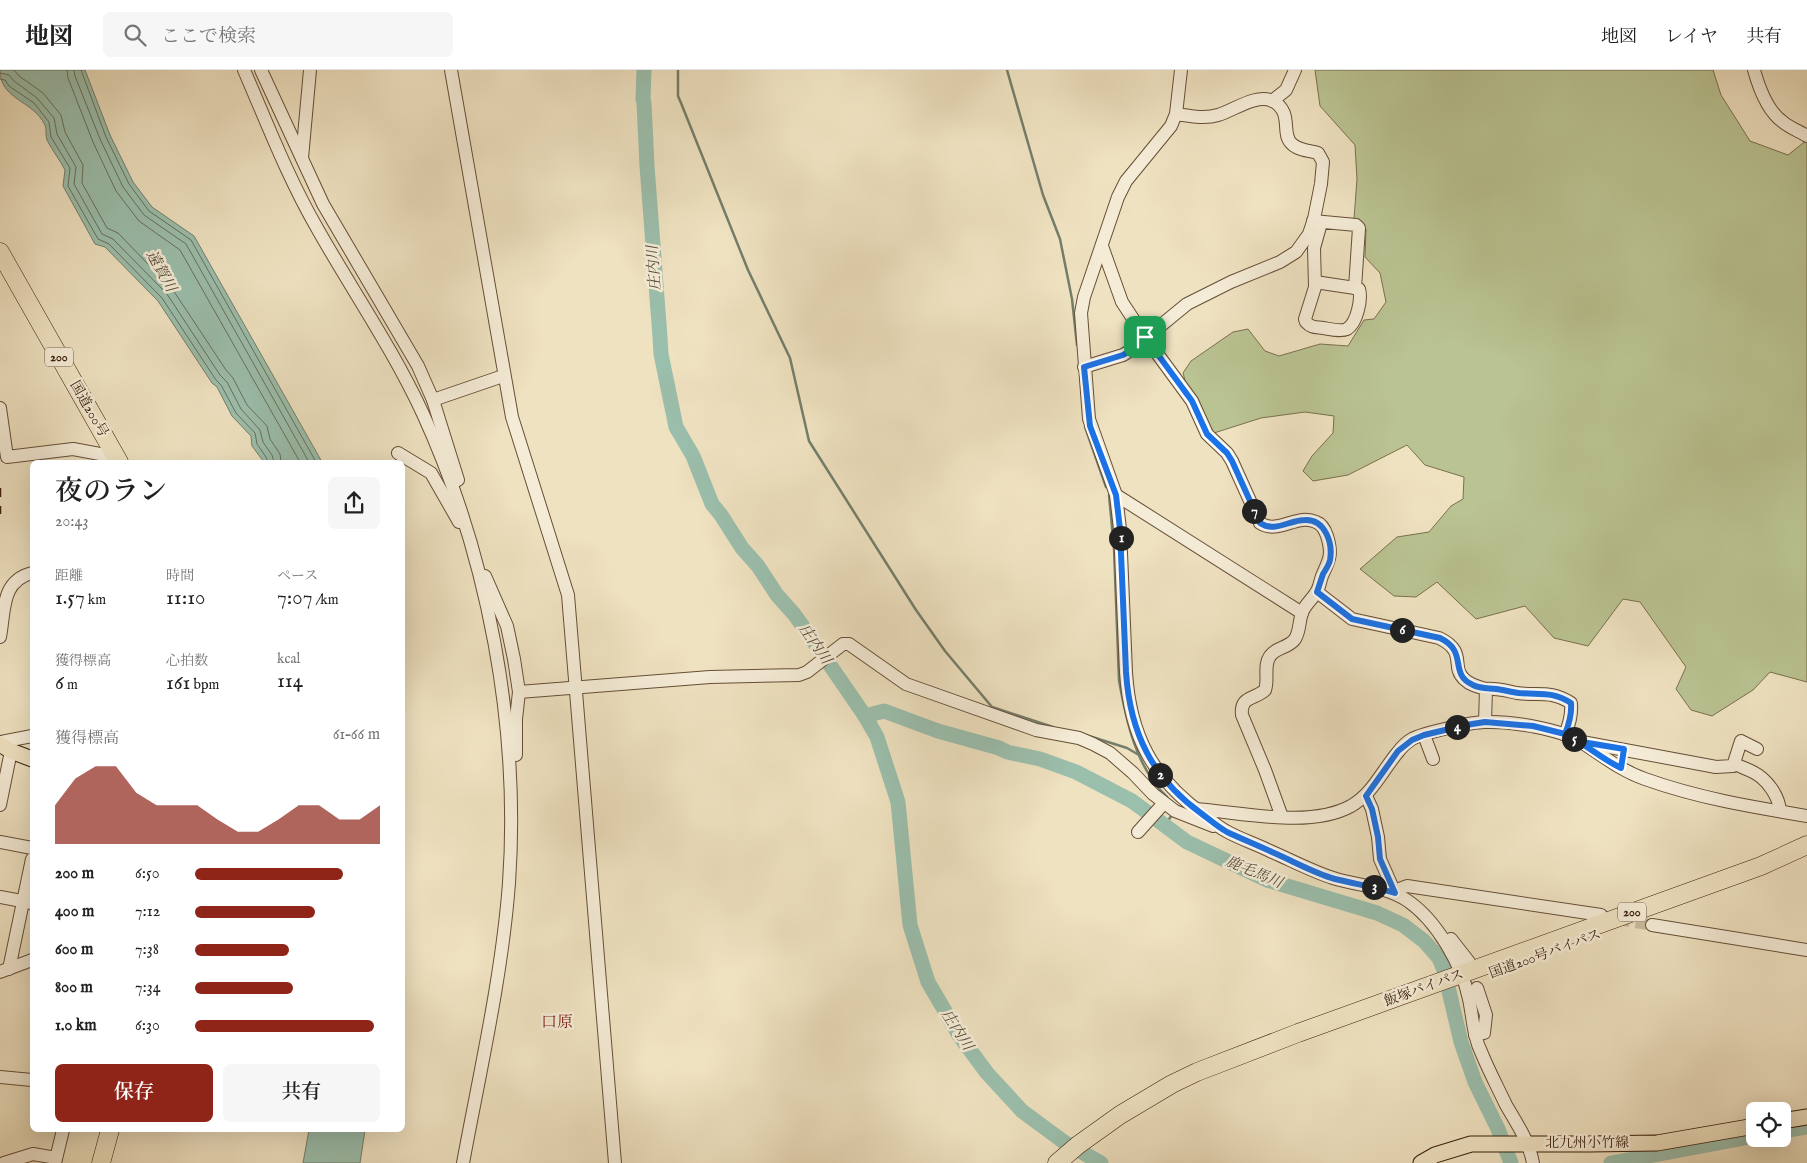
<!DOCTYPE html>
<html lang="ja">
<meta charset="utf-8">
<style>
:root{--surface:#fff;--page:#f6f6f6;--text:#222;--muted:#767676;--line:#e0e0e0;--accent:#8f2418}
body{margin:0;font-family:"IM FELL English","Noto Serif JP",serif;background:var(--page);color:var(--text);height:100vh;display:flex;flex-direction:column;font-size:19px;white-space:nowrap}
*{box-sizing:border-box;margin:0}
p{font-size:16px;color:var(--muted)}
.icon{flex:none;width:28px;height:28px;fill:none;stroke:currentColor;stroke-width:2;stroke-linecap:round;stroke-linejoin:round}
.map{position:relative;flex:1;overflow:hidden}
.sheet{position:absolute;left:30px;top:390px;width:375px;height:672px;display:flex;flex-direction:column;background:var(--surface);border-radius:8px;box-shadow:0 5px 20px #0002}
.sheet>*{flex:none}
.controls{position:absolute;left:1746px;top:1032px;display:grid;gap:10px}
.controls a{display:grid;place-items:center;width:45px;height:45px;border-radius:8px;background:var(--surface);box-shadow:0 5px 20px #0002;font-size:25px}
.pin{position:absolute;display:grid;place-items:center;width:42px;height:42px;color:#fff;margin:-21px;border-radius:10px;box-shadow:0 2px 8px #0006}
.km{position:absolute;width:25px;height:25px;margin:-12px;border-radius:50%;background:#222;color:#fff;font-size:14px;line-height:25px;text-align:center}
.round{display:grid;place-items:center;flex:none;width:52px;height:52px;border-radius:8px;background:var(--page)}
.overview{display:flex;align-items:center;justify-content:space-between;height:85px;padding:0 25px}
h1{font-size:28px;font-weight:600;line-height:38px}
.figures{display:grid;grid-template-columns:repeat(3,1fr);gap:8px;height:85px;padding:5px 25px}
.figures div{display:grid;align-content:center}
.figures b{font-size:21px;font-weight:600}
.figures small{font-size:14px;font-weight:400}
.figures p{font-size:14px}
.chart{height:140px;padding:10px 25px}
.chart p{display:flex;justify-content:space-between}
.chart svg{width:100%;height:90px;margin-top:5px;fill:var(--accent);opacity:.7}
.action{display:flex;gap:10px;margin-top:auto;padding:10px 25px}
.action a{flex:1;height:58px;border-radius:8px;background:var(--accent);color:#fff;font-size:20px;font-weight:600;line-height:58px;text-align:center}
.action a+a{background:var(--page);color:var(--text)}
ul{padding:0 25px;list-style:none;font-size:16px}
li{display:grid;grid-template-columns:80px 60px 1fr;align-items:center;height:38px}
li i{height:12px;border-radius:6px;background:var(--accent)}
header{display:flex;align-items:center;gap:30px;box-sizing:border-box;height:70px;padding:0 25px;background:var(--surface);border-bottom:1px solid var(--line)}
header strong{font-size:24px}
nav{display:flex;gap:28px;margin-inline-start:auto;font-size:18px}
.search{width:350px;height:45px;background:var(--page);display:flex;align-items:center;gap:12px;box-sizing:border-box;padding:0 18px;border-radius:8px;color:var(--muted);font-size:19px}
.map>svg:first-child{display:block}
.green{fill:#bac392;stroke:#7a704e}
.water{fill:#9bbfad;stroke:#747e6b}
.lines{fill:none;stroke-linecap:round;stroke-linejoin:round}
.shore{stroke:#6a6e5b;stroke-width:1}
.stream{stroke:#747e6b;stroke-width:2.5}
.river{stroke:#9bbfad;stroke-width:15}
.minor-tunnel{stroke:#cbba9c;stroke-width:12;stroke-dasharray:12 6;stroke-linecap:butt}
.minor-casing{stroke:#664e37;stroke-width:14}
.major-casing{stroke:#391c09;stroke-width:17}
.highway-casing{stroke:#391c09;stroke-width:19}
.minor{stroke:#f5ecd7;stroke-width:12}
.major{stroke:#efe2c1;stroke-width:15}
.highway{stroke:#efe2c1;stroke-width:18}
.rail{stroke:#391c09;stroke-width:2.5;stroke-dasharray:9 9;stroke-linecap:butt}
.route-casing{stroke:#fff;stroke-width:10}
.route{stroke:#1a73e8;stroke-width:6}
.labels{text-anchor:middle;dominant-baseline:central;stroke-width:5;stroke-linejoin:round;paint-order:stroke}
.shield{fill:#f5ecd7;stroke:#715a47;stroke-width:1}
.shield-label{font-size:12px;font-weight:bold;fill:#391c09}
.street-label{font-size:14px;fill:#391c09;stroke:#f5ecd7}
.water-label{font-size:15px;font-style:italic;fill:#564d3a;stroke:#f5ecd7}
.quarter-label{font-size:16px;fill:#7a1f14;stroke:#f5ecd7}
</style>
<header>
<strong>地図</strong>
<div class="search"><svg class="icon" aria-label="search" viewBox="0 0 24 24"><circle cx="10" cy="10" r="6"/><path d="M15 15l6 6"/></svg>ここで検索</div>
<nav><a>地図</a><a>レイヤ</a><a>共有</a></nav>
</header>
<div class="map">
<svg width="1807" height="1093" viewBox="0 0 1807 1093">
<rect width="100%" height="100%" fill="#efe2c1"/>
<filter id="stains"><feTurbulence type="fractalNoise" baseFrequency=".004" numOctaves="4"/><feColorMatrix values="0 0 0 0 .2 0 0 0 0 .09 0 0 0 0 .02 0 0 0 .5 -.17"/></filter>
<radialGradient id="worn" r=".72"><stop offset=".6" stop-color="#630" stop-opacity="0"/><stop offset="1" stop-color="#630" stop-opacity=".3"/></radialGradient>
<!-- green -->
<polygon class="green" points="1315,0 1713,0 1721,25 1750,71 1788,85 1807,70 1807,612 1770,602 1753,620 1712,646 1691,640 1676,619 1686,597 1640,532 1623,529 1588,576 1554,568 1525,536 1476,549 1437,512 1416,527 1394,526 1360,499 1397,467 1429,462 1451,436 1463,429 1464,407 1425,395 1407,375 1348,405 1313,411 1303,401 1312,386 1333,363 1334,346 1305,342 1261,348 1214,363 1186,314 1183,303 1191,291 1233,262 1248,259 1265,281 1279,286 1320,274 1348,276 1364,250 1374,249 1386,232 1380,203 1365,187 1366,159 1354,149 1357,109 1355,75 1320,36"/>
<!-- water -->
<g class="water">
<path d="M 0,0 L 85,0 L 110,65 L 133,112 L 152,137 L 194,166 L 322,392 L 264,392 L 252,376 L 251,366 L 232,346 L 217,317 L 212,313 L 158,231 L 105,177 L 95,174 L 63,116 L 65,100 C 60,90 52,80 47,70 C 45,65 47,59 45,55 C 33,30 0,30 0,0 Z"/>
<polygon points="309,1060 365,1060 360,1093 303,1093"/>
</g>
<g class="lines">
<!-- shore -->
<g class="shore">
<polyline points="14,0 19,6 43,23 61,45 65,62 83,95 82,113 107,158 118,163 173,220 226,300 233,308 247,335 267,356 270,369 280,384 281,392"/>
<polyline points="67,0 68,8 93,72 116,121 139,151 180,180 300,392"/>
<polyline points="74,0 75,6 100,69 123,117 144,145 186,174 309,392"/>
<polyline points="81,0 106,67 129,114 149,141 191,170 316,392"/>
<polyline points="0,3 9,5 14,11 37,28 54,48 57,64 76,97 74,114 102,164 113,169 167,224 220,305 227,312 241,339 260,360 263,372 272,385 274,392"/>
<polyline points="0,9 5,10 9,16 34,33 49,52 51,67 70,98 68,116 98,169 109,174 162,228 216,310 221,315 236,343 255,363 257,374 266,387 268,392"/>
</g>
<!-- stream -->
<g class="stream">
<polyline points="678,0 678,26 681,33 748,200 790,288 809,371 916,540 945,581 992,637 1053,657"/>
<polyline points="1007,0 1043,125 1060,169 1072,229 1077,275"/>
<polyline points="1085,357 1106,417"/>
<path d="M 1109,425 L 1114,478 L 1119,610 C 1126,650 1136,698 1167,727"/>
<polyline points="1089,666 1127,678 1139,685"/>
<polyline points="1164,756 1172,745"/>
</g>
<!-- river -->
<g class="river">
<polyline points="644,0 643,29 644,33 647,96 660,267 661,284 676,357 693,386 712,434 721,445 742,478 758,496 777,525 794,544 821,582 865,646 877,667 898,732 910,855 928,912 959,965 987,1003 1022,1041 1064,1072 1101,1093"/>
<polyline points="865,646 884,641 938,661 999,678 1007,682 1040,689 1076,702 1132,731 1187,772 1267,810 1377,843 1403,855 1424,871 1439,888 1444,900 1461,972 1475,1012 1498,1059 1511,1093"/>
<polyline points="1782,1061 1807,1057"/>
<polyline points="1611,1093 1755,1066"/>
</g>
<!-- minor-tunnel -->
<polyline class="minor-tunnel" points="1618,849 1652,855"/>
<!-- minor casing -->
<g class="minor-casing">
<g id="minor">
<path d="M 244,0 C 267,53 288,108 317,158 C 352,220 393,279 423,344 C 488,486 520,657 509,813 C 502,906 480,1001 463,1093"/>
<polyline points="261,0 323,134 418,296 433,330 458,410"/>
<polyline points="451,0 512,347 568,525 615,1093"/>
<path d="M 1181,0 L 1176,44 L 1171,56 L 1126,111 L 1118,127 L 1084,227 L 1081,243 L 1089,349 L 1116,425 L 1120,459 L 1126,602 C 1130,665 1152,708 1204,745 C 1211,750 1218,757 1226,761 C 1240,769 1256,774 1270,781 C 1291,790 1311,801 1333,808 C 1358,816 1386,816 1408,831 C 1437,851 1462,895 1469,929 C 1473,948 1473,966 1482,984 C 1489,1001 1498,1018 1506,1035 C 1517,1054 1529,1071 1533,1093"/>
<path d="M 1754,0 C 1759,18 1767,41 1783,52 C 1790,58 1799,61 1807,66"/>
<polyline points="1272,31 1286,20 1295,0"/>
<polyline points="302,88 310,0"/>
<path d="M 1313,151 L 1356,155 L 1359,158 L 1355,218 L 1359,219 C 1362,229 1357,253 1347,259 C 1341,262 1330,259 1323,258 C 1316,257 1311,258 1306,252 L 1305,249 L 1315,217 L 1314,178 L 1321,153"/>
<path d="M 1102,176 L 1122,232 L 1145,267 L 1192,331 L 1207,364 L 1227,383 L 1232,391 L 1260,453 C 1278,465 1297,443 1316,452 C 1322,454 1325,460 1327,466 C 1333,485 1329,490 1322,506 C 1320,511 1320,516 1317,521 C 1313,529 1305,534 1302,543 C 1299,551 1300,561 1295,569 C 1289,578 1276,577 1270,586 C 1263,596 1269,609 1265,620 C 1254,630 1240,626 1242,645 L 1265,700 L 1282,747"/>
<polyline points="1315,212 1355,218"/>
<path d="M 1084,297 L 1123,285 L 1131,280 L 1187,234 L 1231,212 L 1280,192 L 1296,182 L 1309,164 L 1314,149 L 1321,114 L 1323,92 L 1318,83 C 1310,81 1298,80 1292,74 C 1280,64 1294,43 1273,31 C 1256,23 1233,41 1218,45 C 1205,49 1190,46 1176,44"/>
<polyline points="433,330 503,306"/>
<polyline points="0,338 7,387 73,379 116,387"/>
<polyline points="398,383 431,403 459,452"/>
<polyline points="1116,425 1302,543"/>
<polyline points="485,506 507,556 514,589 519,622 516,649 516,685"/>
<path d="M 1317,522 L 1352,549 L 1439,568 C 1468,582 1450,596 1464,609 C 1470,615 1478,617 1486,619 L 1485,652"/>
<path d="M 0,567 C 5,540 1,511 32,503"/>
<path d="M 1486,619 C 1497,618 1507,621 1517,623 C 1539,626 1550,620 1571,633 C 1572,645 1569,654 1565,665"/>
<polyline points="519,622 710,607 799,605 807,602 843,574 849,574 906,614 1036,660 1079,668 1093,674 1110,683 1133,703 1153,724 1175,741 1213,756"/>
<polyline points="1424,665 1433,689"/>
<polyline points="0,672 32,666"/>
<polyline points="1582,672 1716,697 1733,696 1741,671 1757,679"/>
<path d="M 1735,694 C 1741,697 1747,699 1753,702 C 1767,709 1779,726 1780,741"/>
<polyline points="1366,726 1372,739 1378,767 1380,789 1395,823 1399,819 1407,816 1601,845"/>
<polyline points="0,735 11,681"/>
<path d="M 1195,739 C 1241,742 1309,759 1351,736 C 1373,723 1382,701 1398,682 C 1401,678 1407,672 1412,669 C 1422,663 1472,652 1485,652 C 1511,651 1561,659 1583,673 C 1604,687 1622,701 1645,709 C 1698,728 1752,737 1807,746"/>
<polyline points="1138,762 1164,733"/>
<polyline points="0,772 32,778"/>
<polyline points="0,827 32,833"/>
<polyline points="1652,855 1807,880"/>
<polyline points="1451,869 1469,892"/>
<polyline points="9,899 32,789"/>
<polyline points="0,902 32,890"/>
<polyline points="1475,965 1484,963 1486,945 1477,918"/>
<polyline points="0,1007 32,1010"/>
<polyline points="4,1093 33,1084 56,1088"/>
<polyline points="55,1093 63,1060"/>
</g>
</g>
<!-- major casing -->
<g class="major-casing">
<g id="major">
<polyline points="0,674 11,681 32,689"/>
<polyline points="1782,1051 1807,1047"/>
<polyline points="1421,1093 1435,1085 1471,1074 1590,1074 1657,1073 1755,1056"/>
</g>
</g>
<!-- highway casing -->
<g class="highway-casing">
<g id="highway">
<polyline points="0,182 119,392"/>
<polyline points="101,1093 110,1060"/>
<polyline points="1057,1093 1078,1075 1120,1045 1172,1014 1197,1002 1298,963 1761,796 1807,775"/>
</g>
</g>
<!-- minor -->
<use href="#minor" class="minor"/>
<!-- major -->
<use href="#major" class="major"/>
<!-- highway -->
<use href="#highway" class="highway"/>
<!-- rail -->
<polyline class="rail" points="0,418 0,444"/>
</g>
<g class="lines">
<!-- route casing -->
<g class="route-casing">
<path id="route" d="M 1145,267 L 1131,280 L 1123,285 L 1084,297 L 1090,356 L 1116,425 L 1120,459 L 1126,602 C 1130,663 1152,708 1202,744 C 1210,750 1218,757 1227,762 C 1242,769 1257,775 1272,782 C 1293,791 1314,803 1335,809 C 1355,814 1375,817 1395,823 L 1380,789 L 1378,767 L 1372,739 L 1366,726 L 1398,681 L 1412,670 L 1424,665 L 1466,655 L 1485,652 L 1533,656 L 1565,664 L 1582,672 L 1624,679 L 1621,698 C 1600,688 1586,674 1565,664 C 1569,654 1572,645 1571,633 C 1552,621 1540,625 1519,623 C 1511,622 1504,620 1496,619 C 1488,618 1481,619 1473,615 C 1448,604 1469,582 1440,568 L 1352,549 L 1317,522 C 1319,516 1321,510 1323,504 C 1326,499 1329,495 1330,490 C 1333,473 1325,449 1305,450 C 1289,450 1275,463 1260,453 L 1232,391 L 1227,383 L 1207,364 L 1192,331 L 1145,267"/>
</g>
<!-- route -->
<use href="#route" class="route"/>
</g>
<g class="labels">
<!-- shield labels -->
<g class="shield">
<rect x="45" y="277.5" width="28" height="19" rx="4"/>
<rect x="1618" y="832.5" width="28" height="19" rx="4"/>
</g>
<g class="shield-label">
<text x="59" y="287">200</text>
<text x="1632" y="842">200</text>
</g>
<!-- street labels -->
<g class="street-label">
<text transform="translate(89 339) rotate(60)">国道200号</text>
<text transform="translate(1545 884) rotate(-20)">国道200号バイパス</text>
<text transform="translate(1424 918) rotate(-20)">飯塚バイパス</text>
<text x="1587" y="1073">北九州小竹線</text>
</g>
<!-- water labels -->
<g class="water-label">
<text transform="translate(654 198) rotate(-94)">庄内川</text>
<text transform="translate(161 201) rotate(61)">遠賀川</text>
<text transform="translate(815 574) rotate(55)">庄内川</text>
<text transform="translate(1254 802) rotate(23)">鹿毛馬川</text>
<text transform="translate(957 960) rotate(57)">庄内川</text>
</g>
<!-- quarter labels -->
<g class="quarter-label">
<text x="557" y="953">口原</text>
</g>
</g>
<rect width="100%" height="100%" filter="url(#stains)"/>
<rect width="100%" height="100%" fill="url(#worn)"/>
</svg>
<div class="controls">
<a><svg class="icon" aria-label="locate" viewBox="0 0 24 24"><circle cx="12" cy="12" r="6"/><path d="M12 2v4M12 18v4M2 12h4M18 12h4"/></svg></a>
</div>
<div class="pin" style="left:1145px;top:267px;background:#1e9e55"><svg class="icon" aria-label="arrive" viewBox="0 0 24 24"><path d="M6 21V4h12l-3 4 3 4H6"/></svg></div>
<b class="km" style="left:1121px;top:468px">1</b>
<b class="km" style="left:1160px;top:705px">2</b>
<b class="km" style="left:1374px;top:817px">3</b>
<b class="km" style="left:1457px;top:657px">4</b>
<b class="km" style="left:1574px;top:669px">5</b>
<b class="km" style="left:1402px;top:560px">6</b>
<b class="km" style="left:1254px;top:441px">7</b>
<section class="sheet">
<div class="overview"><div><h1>夜のラン</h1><p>20:43</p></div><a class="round"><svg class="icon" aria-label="share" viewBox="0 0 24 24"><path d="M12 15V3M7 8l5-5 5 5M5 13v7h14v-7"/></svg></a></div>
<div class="figures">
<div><p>距離</p><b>1.57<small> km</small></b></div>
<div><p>時間</p><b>11:10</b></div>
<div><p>ペース</p><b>7:07<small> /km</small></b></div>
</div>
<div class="figures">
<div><p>獲得標高</p><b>6<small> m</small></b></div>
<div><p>心拍数</p><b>161<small> bpm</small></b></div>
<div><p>kcal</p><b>114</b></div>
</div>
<div class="chart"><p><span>獲得標高</span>61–66 m</p>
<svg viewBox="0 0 160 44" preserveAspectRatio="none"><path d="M0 44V25L10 12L20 6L30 6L40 19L50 25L60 25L70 25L80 32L90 38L100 38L110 32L120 25L130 25L140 32L150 32L160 25V44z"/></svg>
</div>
<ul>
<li><b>200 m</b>6:50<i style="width:80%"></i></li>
<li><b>400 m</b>7:12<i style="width:65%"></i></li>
<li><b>600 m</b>7:38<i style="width:51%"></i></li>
<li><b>800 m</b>7:34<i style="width:53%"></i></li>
<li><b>1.0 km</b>6:30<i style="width:97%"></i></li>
</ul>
<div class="action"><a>保存</a><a>共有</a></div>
</section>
</div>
